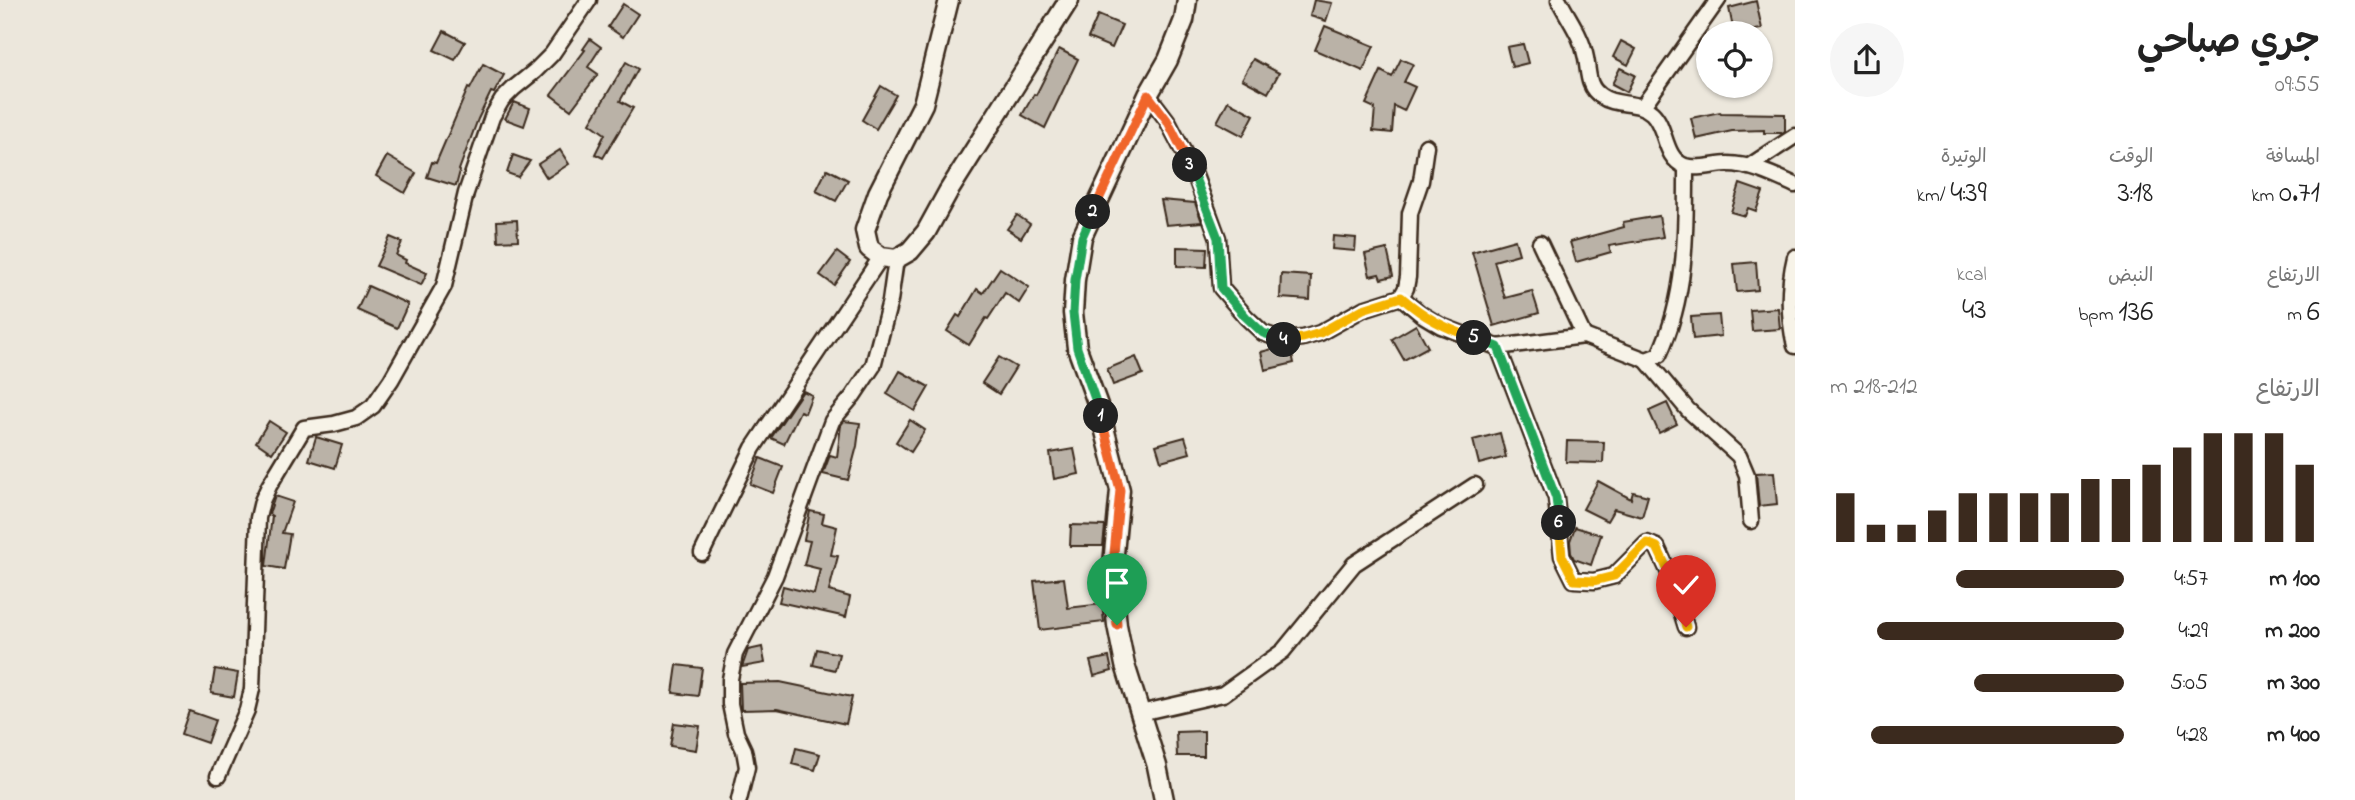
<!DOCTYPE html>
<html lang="ar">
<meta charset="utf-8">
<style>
:root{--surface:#fff;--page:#f6f6f6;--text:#222;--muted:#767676;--accent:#3b2a1e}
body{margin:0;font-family:"Indie Flower","Playpen Sans Arabic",sans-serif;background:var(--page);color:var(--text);direction:rtl;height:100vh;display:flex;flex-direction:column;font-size:26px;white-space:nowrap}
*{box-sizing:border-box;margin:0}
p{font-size:23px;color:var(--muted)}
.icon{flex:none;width:38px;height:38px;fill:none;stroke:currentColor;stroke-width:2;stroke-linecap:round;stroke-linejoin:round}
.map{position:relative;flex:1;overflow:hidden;direction:ltr}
.drawer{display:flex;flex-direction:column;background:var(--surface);width:560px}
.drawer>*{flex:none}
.fabs{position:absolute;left:1696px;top:21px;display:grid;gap:14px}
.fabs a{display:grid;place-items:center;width:77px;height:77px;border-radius:50%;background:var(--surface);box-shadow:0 2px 5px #0004;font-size:35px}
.pin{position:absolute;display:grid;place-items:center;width:60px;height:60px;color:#fff;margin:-72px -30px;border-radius:50% 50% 50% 0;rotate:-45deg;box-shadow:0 0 7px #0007}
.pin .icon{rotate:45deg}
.km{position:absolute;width:35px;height:35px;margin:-18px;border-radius:50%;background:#222;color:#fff;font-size:19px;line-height:35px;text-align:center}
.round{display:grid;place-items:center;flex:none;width:74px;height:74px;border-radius:37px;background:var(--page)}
.overview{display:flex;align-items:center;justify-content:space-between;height:119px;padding:0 35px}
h1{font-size:38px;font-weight:600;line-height:52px}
.metrics{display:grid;grid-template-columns:repeat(3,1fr);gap:10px;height:119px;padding:7px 35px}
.metrics div{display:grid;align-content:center}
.metrics b{font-size:30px;font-weight:600}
.metrics small{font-size:19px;font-weight:400}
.metrics p{font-size:19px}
.chart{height:196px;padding:14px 35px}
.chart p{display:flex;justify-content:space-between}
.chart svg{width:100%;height:126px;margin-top:7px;stroke:var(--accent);stroke-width:6}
ul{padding:0 35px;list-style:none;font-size:23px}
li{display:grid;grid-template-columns:112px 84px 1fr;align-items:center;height:52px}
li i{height:18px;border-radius:9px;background:var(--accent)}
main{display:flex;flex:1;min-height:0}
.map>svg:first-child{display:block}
.building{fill:#bab2a7;stroke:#3b2a1e;stroke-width:2}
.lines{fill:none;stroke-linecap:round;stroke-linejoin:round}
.minor-casing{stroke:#3b2a1e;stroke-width:19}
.tertiary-casing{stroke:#3b2a1e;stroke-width:23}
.minor{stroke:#f7f3e8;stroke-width:14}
.tertiary{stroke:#f7f3e8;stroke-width:18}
.split-1-casing{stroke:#fff;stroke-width:14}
.split-2-casing{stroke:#fff;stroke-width:14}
.split-3-casing{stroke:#fff;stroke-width:14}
.split-4-casing{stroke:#fff;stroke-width:14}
.split-5-casing{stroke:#fff;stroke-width:14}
.split-6-casing{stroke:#fff;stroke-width:14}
.split-7-casing{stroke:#fff;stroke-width:14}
.split-1{stroke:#f0652b;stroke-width:9}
.split-2{stroke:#22a559;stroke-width:9}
.split-3{stroke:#f0652b;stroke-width:9}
.split-4{stroke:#22a559;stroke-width:9}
.split-5{stroke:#f5b400;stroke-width:9}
.split-6{stroke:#22a559;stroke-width:9}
.split-7{stroke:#f5b400;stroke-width:9}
</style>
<main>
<section class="drawer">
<div class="overview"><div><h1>جري صباحي</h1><p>09:55</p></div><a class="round"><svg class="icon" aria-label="share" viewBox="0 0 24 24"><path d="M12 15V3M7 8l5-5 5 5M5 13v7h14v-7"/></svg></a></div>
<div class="metrics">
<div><p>المسافة</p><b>0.71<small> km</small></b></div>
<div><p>الوقت</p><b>3:18</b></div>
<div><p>الوتيرة</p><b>4:39<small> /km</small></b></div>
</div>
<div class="metrics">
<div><p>الارتفاع</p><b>6<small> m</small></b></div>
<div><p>النبض</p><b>136<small> bpm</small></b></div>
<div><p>kcal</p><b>43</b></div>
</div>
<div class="chart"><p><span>الارتفاع</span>212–218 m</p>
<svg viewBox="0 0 160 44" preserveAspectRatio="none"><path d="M5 44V27M15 44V38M25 44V38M35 44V33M45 44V27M55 44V27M65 44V27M75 44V27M85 44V22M95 44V22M105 44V17M115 44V11M125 44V6M135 44V6M145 44V6M155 44V17"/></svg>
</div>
<ul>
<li><b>100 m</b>4:57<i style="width:57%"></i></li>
<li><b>200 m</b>4:29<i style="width:84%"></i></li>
<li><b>300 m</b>5:05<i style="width:51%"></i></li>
<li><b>400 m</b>4:28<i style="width:86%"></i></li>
</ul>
</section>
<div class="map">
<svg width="1795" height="800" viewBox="0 0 1795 800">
<rect width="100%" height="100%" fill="#ece7dc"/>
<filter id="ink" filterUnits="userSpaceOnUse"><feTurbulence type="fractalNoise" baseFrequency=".0143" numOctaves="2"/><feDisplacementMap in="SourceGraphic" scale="14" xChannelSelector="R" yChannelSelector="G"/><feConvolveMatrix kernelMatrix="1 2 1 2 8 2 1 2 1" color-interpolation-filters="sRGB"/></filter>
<g filter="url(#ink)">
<!-- building -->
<g class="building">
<polygon points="1314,0 1332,3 1326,21 1310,16"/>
<polygon points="1756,1 1762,29 1734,33 1729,8"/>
<polygon points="623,4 638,14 623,37 608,27"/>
<polygon points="1098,15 1122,25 1112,48 1088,38"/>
<polygon points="1325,26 1374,46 1363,71 1315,50"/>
<polygon points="444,31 465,42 455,60 434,50"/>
<polygon points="590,39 601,47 588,67 598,74 571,110 551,95 585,50 583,49"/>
<polygon points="1621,41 1636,49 1628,65 1613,57"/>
<polygon points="1523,44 1528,63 1512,67 1507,47"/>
<polygon points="1059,49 1078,59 1045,128 1022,115 1034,94 1036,95"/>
<polygon points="1253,59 1279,73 1268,93 1242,79"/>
<polygon points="1401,59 1413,64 1404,82 1415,87 1404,111 1394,106 1392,133 1373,131 1375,108 1366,104 1381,71 1392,77"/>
<polygon points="626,62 638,69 620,101 633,108 603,158 595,154 605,134 590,123"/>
<polygon points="483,64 504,75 494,93 491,92 478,119 459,170 460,171 456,186 427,177 432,162 436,163 468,88 470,89"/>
<polygon points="1620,68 1635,75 1627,92 1612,84"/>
<polygon points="881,86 896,95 876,129 862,120"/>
<polygon points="1228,101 1254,115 1243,136 1217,122"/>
<polygon points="514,102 530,108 524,126 505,119"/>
<polygon points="1720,112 1721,113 1785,114 1785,131 1782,133 1764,133 1764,130 1732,131 1696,139 1691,118"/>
<polygon points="560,150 569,164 547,178 538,164"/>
<polygon points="513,155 530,161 518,177 507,173"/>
<polygon points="387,156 416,173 405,193 376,176"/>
<polygon points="827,169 848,180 836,201 816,191"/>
<polygon points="1740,184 1763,192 1756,211 1748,208 1745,216 1731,212"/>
<polygon points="1161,200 1195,203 1202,222 1166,225"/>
<polygon points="1017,215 1030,224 1021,238 1007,229"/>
<polygon points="1659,216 1663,237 1609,246 1611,252 1576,262 1570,242 1624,227 1623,222"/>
<polygon points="517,220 518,240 498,241 497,221"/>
<polygon points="1333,236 1356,238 1355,251 1332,249"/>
<polygon points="390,237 402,242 396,255 406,260 405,263 427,273 421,285 376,266"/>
<polygon points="1515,240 1519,254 1494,261 1505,298 1532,291 1539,313 1494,326 1472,252"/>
<polygon points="1177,247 1207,248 1206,267 1177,266"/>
<polygon points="1387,249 1393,276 1381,279 1379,274 1370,276 1365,254"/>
<polygon points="837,252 850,262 834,285 820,275"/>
<polygon points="1756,262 1758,290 1737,292 1734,264"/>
<polygon points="1000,268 1029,287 1019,303 1005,293 988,319 986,318 969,345 947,331 957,315 960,317 977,289 983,293"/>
<polygon points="1281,274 1311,276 1310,300 1280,298"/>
<polygon points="368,286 408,304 397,328 357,310"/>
<polygon points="1778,308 1780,329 1752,331 1750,310"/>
<polygon points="1719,315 1721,336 1693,339 1691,317"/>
<polygon points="1416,325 1428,347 1404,360 1392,339"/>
<polygon points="1276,348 1291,349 1294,363 1265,370 1261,352"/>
<polygon points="999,357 1016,367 999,394 982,383"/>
<polygon points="1136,357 1143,374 1113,385 1107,369"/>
<polygon points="900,371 929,387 915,411 887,394"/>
<polygon points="803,391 812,395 805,413 800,411 784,444 771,438"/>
<polygon points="1667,403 1677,424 1659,433 1649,411"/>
<polygon points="910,420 925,430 911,452 896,442"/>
<polygon points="269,421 286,432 272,453 256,442"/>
<polygon points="844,421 860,423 857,446 848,480 823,474 830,455 837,457 841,425"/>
<polygon points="1500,433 1506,457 1479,464 1473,440"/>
<polygon points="316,437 342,445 335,468 309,460"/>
<polygon points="1185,437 1190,453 1161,461 1156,445"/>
<polygon points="1567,441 1604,442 1603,463 1566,462"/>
<polygon points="1074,449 1079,474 1054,479 1050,453"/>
<polygon points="760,458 783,467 773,493 750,484"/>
<polygon points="1774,472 1777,504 1759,506 1756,473"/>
<polygon points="1598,481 1631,499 1633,492 1648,496 1642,517 1614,509 1607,521 1583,509"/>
<polygon points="275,496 293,502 282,533 290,534 284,569 266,566 272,516 269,514"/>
<polygon points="810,511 824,514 822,523 837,527 831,555 838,556 829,591 850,597 846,617 779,602 783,586 814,594 820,569 804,565 810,541 804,540"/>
<polygon points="1071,525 1105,526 1103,546 1070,546"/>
<polygon points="1575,527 1601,535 1591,565 1574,559 1571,553 1570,541"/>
<polygon points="1064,578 1068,608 1102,604 1104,622 1040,630 1034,581"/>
<polygon points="762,647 765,663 742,667 748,650"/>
<polygon points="817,649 839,654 835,670 813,665"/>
<polygon points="1109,657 1112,671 1094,676 1090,661"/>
<polygon points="677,665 702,668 698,696 673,693"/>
<polygon points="215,669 238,673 234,697 211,693"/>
<polygon points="780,682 852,697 846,724 777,709 741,710 740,683"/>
<polygon points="189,711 215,720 207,743 181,734"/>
<polygon points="674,723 700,726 696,750 670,746"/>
<polygon points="1204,731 1204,756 1177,756 1176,732"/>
<polygon points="796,748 820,754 815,770 792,764"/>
</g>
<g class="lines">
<!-- minor casing -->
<g class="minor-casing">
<g id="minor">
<path d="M 1559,0 C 1569,20 1582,36 1586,58 C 1589,73 1587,87 1601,96 C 1616,107 1638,100 1652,113 C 1667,127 1663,158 1685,166 C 1697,170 1716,164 1728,164 C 1751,164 1775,176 1795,185"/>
<polyline points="1148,95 1167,120 1193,170 1218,238 1221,288 1246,317 1263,333 1283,340 1303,338 1320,333 1363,309 1401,297 1406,288 1408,277 1410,213 1421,181 1426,146"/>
<polyline points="1643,106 1718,0"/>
<polyline points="1748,167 1795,136"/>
<polyline points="1540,243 1584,336"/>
<path d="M 1795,257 C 1788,286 1788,316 1795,346"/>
<path d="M 1401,297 L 1421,314 L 1441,326 L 1497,347 L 1584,336 L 1646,360 L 1659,355 C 1687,296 1686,231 1686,167"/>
<polyline points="1498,347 1556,498 1562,556 1574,580 1594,581 1614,576 1647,543 1657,547 1670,575 1686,627"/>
<polyline points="1646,360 1688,410 1739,456 1747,475 1751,521"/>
<polyline points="702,553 753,448 881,257"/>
<polyline points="1140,713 1223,694 1283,651 1354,564 1475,485"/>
<polyline points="218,776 247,710 252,689 258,518 262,501 269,486 304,428 334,424 356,418 373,406 391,380 444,286 466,193 492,117 502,100 514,88 535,71 552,54 589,0"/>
<polyline points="739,800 747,767 744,750 736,733 730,704 730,679 735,654 775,576 832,421 853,396 873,366 890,301 896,259"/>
</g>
</g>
<!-- tertiary casing -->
<g class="tertiary-casing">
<g id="tertiary">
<polyline points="949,0 923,104 878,193 865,230 869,248 881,257 896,259 910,251 926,232 948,192 1069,0"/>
<polyline points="1164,800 1157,766 1125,665 1117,625 1112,575 1120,490 1099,408 1077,348 1073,313 1075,280 1082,237 1148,95 1168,60 1184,20 1187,0"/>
</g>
</g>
<!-- minor -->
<use href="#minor" class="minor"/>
<!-- tertiary -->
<use href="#tertiary" class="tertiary"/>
</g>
</g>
<g class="lines" filter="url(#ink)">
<!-- split-1 casing -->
<g class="split-1-casing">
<polyline id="split-1" points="1101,416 1120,490 1112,575 1117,625"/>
</g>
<!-- split-2 casing -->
<g class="split-2-casing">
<polyline id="split-2" points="1093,212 1082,237 1075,280 1073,313 1077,348 1101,416"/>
</g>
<!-- split-3 casing -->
<g class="split-3-casing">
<polyline id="split-3" points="1093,212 1148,95 1167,120 1190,165"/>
</g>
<!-- split-4 casing -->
<g class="split-4-casing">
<polyline id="split-4" points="1190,165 1218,238 1221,288 1246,317 1263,333 1284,340"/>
</g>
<!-- split-5 casing -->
<g class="split-5-casing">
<path id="split-5" d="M 1284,340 L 1303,338 L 1320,333 L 1363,309 L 1401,297 C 1425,318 1445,328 1474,338"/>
</g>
<!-- split-6 casing -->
<g class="split-6-casing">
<polyline id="split-6" points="1474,338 1498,347 1556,498 1559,523"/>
</g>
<!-- split-7 casing -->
<g class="split-7-casing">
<polyline id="split-7" points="1559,523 1562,556 1574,580 1594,581 1614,576 1647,543 1657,547 1670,575 1686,627"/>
</g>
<!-- split-1 -->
<use href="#split-1" class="split-1"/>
<!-- split-2 -->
<use href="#split-2" class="split-2"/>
<!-- split-3 -->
<use href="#split-3" class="split-3"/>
<!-- split-4 -->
<use href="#split-4" class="split-4"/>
<!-- split-5 -->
<use href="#split-5" class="split-5"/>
<!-- split-6 -->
<use href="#split-6" class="split-6"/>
<!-- split-7 -->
<use href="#split-7" class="split-7"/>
</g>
</svg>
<div class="fabs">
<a><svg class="icon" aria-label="locate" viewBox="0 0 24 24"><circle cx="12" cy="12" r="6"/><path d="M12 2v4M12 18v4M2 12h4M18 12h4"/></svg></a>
</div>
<div class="pin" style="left:1117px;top:625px;background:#1e9e55"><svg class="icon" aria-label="arrive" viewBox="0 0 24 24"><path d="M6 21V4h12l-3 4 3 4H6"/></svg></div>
<div class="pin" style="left:1686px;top:627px;background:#d93025"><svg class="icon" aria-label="check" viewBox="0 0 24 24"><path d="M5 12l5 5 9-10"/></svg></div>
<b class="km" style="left:1101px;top:416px">1</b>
<b class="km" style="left:1093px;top:212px">2</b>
<b class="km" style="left:1190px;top:165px">3</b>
<b class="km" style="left:1284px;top:340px">4</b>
<b class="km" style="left:1474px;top:338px">5</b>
<b class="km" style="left:1559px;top:523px">6</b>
</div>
</main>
